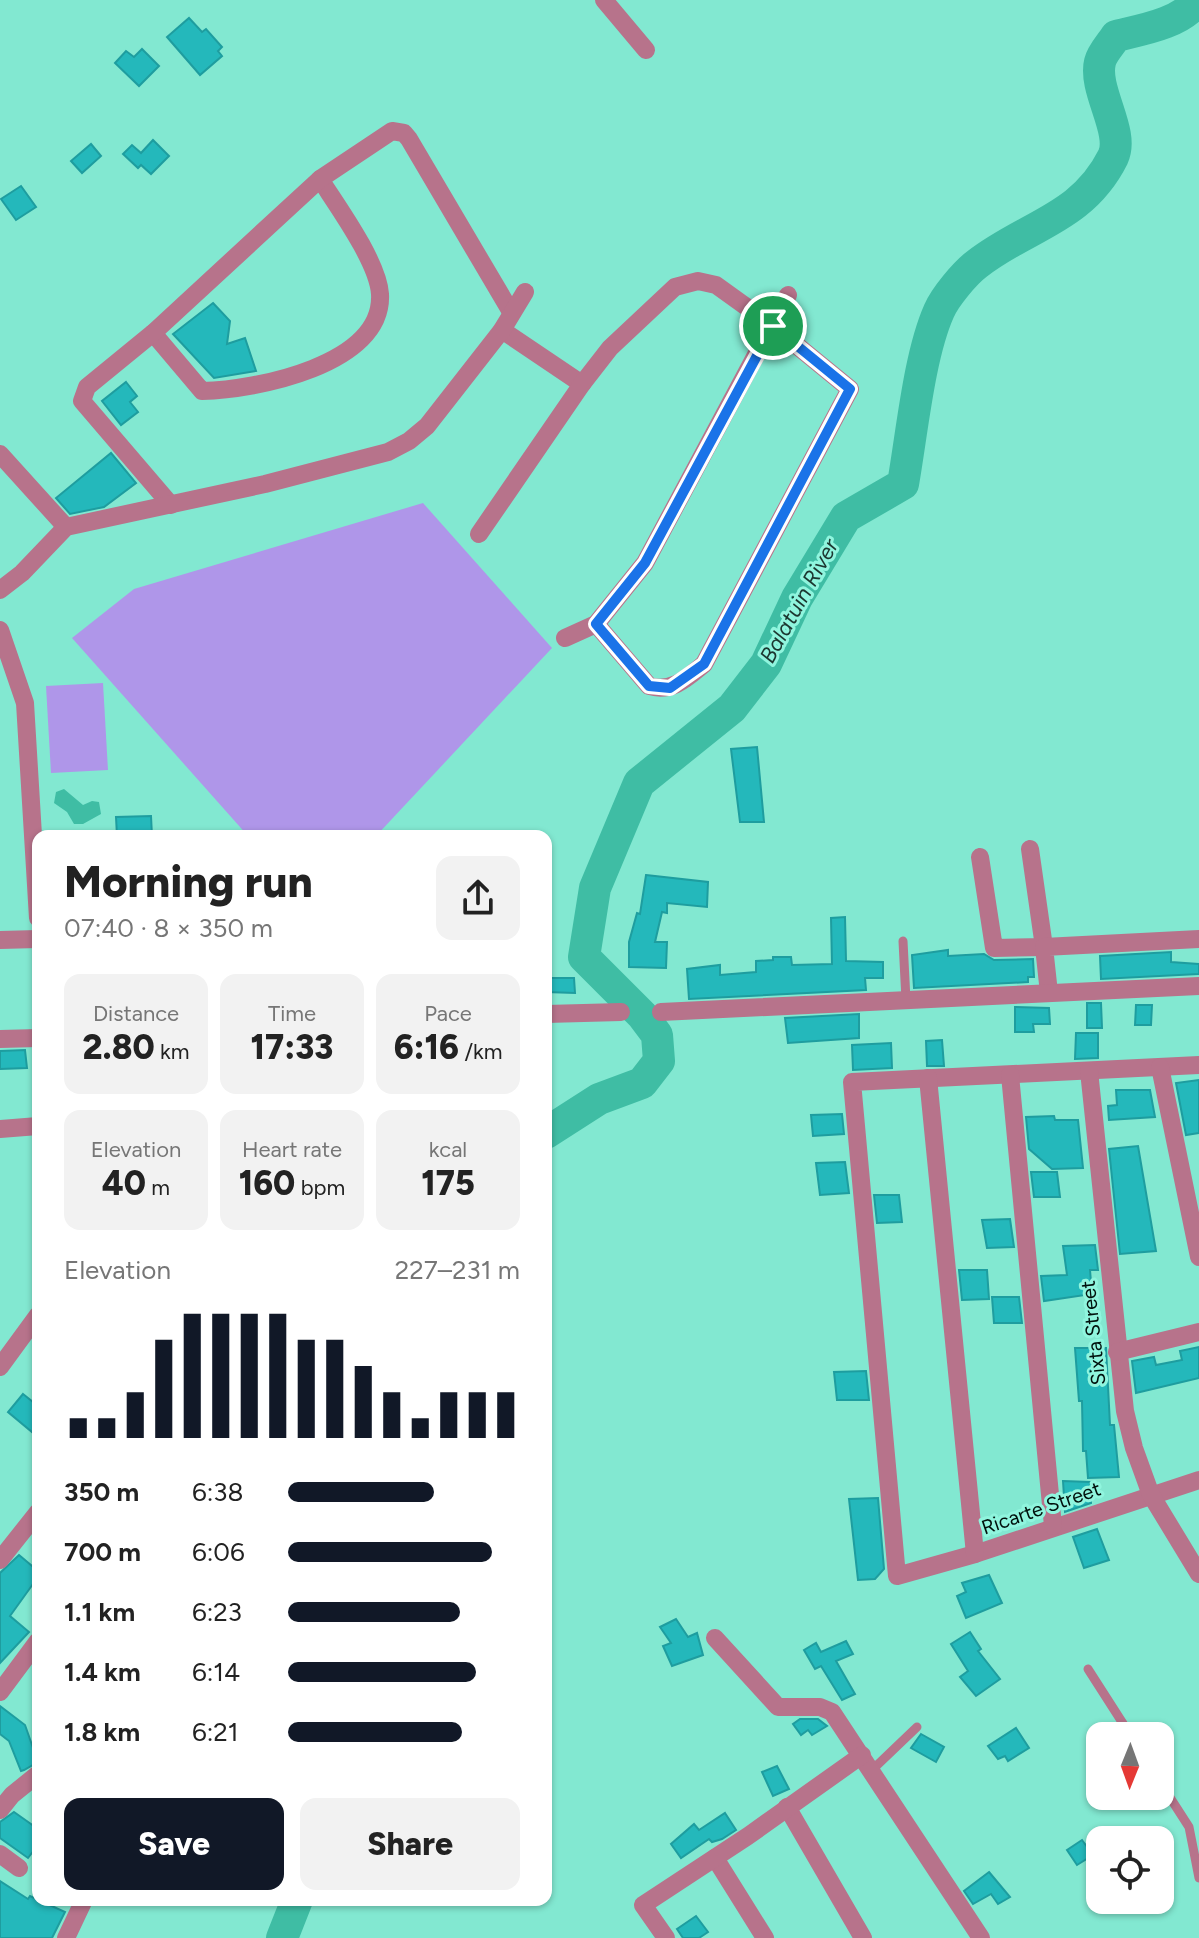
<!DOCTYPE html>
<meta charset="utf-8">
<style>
:root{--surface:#fff;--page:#f2f2f2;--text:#222;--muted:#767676;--accent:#111827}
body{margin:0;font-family:Figtree,sans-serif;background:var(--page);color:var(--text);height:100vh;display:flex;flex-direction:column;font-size:30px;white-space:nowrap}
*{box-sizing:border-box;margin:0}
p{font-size:26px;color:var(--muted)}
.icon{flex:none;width:44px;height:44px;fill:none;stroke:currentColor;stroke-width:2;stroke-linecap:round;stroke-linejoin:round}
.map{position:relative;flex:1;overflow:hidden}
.side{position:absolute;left:32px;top:830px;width:520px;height:1076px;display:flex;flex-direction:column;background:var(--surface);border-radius:16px;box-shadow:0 2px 6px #0004}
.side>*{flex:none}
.needle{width:52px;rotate:181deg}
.fabs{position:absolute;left:1086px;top:1722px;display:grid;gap:16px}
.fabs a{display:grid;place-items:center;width:88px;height:88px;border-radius:16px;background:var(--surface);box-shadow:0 2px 6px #0004;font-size:40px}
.pin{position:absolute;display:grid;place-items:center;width:68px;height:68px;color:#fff;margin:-34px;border:4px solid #fff;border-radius:50%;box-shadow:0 2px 8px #0007}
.round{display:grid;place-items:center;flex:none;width:84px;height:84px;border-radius:16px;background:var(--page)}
.headline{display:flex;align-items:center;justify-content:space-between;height:136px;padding:0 32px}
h1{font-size:44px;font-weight:800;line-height:60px}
.stats{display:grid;grid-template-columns:repeat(3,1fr);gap:12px;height:136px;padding:8px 32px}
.stats div{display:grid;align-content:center;border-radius:16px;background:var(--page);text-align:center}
.stats b{font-size:34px;font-weight:800}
.stats small{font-size:22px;font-weight:400}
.stats p{font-size:22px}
.chart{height:224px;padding:16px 32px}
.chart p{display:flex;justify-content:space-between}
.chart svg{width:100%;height:144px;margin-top:8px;stroke:var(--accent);stroke-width:6}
.primary-button{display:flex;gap:16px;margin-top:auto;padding:16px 32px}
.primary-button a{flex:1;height:92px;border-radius:16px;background:var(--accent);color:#fff;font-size:32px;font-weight:800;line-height:92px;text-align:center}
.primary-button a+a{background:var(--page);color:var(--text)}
ul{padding:0 32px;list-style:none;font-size:26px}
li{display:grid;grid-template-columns:128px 96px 1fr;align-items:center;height:60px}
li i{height:20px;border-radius:10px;background:var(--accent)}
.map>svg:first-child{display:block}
.green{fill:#af96e9}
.water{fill:#3fbda4}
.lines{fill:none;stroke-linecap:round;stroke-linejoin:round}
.river{stroke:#3fbda4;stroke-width:32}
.building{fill:#24b8bb;stroke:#1e9d9f;stroke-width:2}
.service{stroke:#b7738b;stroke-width:9}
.minor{stroke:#b7738b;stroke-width:18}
.route-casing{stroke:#fff;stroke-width:16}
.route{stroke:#1a73e8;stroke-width:10}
.labels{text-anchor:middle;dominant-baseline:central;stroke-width:6;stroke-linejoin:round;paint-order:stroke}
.street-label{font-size:20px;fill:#00100c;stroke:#90f5de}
.water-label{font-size:22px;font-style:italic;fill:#1c3730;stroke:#90f5de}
</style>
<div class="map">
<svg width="1199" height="1938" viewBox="0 0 1199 1938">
<rect width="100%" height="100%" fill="#82e8d1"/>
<!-- green -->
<g class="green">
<polygon points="423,503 552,648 376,836 248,836 72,638 134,589"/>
<polygon points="103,683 108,770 51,773 46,686"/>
</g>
<!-- water -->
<polygon class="water" points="64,789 83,805 92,801 99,802 101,814 83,824 74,824 67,812 54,803 56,792"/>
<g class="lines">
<!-- river -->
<g class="river">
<path d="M 546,1133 L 599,1099 L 642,1083 L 659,1061 L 657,1035 L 642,1015 L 584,957 L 595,888 L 639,783 L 732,708 L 766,664 L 797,598 L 846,517 L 903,484 C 912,433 919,356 939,311 C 945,297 965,273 977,264 C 1027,225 1082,219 1113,157 C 1125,132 1093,90 1100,62 C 1102,53 1111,44 1116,36 C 1141,30 1183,23 1197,0"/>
<polyline points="282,1938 297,1900"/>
</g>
</g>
<!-- building -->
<g class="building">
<polygon points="189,18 202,32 206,29 222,47 218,51 222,56 200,75 167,37"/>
<polygon points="142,49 159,66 139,86 115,63 126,51 134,57"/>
<polygon points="153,140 169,156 151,174 141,165 138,168 123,154 132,145 141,153"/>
<polygon points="91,144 101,156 82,173 71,161"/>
<polygon points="21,186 36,207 16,220 1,199"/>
<polygon points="213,303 230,321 227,344 245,338 256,371 214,378 173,334"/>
<polygon points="126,382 137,396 130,402 138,412 121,425 102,401"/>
<polygon points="111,453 136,483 104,507 70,514 56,498"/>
<polygon points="757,747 764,822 740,822 731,749"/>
<polygon points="151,816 152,836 117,836 116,817"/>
<polygon points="646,875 708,882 707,907 667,903 667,913 662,912 655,942 667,942 666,968 629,967 629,942 637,913 640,914"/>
<polygon points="845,917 846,961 883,962 883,978 865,978 866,990 689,999 687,969 720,965 720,975 756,972 756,961 773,960 773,957 791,957 792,965 832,964 831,918"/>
<polygon points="948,950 948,956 984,954 994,960 1033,959 1034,977 1028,977 1028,982 914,988 912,955"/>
<polygon points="1171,952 1171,962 1199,964 1199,974 1101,979 1100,956"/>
<polygon points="546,978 574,978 575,993 546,992"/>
<polygon points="1087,1003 1101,1003 1102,1028 1087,1028"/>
<polygon points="1136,1005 1152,1005 1151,1025 1135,1025"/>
<polygon points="1015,1007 1049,1008 1050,1024 1033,1024 1034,1032 1015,1032"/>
<polygon points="859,1014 859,1038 788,1043 785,1018"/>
<polygon points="1076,1033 1098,1033 1098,1058 1075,1059"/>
<polygon points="942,1040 944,1066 927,1066 926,1041"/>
<polygon points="891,1043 892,1068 853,1070 852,1045"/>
<polygon points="25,1050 27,1068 0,1069 0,1051"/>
<polygon points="1199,1080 1199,1133 1186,1135 1176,1083"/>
<polygon points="1116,1090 1150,1090 1155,1117 1109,1120 1108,1106 1117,1105"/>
<polygon points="842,1114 844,1134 813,1136 811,1115"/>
<polygon points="1054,1116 1055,1120 1078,1120 1083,1168 1052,1169 1029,1149 1026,1117"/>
<polygon points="1138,1146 1156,1251 1120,1254 1109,1149"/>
<polygon points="845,1162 849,1193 820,1195 816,1163"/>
<polygon points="1031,1172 1057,1172 1060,1197 1034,1197"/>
<polygon points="874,1195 899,1195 902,1222 877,1223"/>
<polygon points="1010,1219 1014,1247 987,1248 982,1220"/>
<polygon points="1095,1245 1098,1270 1090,1270 1092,1294 1044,1301 1041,1276 1067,1275 1063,1246"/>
<polygon points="959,1270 987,1270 989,1299 962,1300"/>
<polygon points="992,1297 1019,1297 1022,1323 994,1323"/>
<polygon points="1199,1347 1199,1378 1136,1393 1132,1361 1154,1357 1156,1365 1182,1360 1180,1351"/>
<polygon points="1075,1348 1106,1348 1110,1425 1114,1425 1119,1477 1088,1478 1086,1451 1083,1451 1082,1401 1079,1401"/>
<polygon points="866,1371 869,1400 837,1400 834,1372"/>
<polygon points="23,1394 38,1406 38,1437 8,1412"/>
<polygon points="1063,1481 1090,1482 1091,1503 1065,1512"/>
<polygon points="878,1498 884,1569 875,1579 858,1580 849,1499"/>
<polygon points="1097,1529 1109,1560 1084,1568 1073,1537"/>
<polygon points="19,1555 38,1571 38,1577 10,1616 29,1632 0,1663 0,1573"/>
<polygon points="989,1575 1002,1603 966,1618 957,1596 966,1592 962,1583"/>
<polygon points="676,1619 688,1637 697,1633 703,1655 672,1666 663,1646 671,1643 660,1627"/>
<polygon points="970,1632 981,1649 978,1651 1000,1679 976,1696 960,1677 968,1671 951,1644"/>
<polygon points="846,1641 853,1654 836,1661 855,1694 842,1700 821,1666 815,1669 804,1650 816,1643 821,1652"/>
<polygon points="0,1706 25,1725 38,1762 24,1770 21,1771 9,1741 0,1734"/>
<polygon points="800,1719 818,1719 827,1726 812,1735 808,1730 801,1735 793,1724"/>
<polygon points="1016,1728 1029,1748 1008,1761 1005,1756 998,1759 988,1746"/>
<polygon points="921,1734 944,1747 936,1762 911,1748"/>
<polygon points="777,1766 789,1789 773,1796 762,1772"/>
<polygon points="14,1812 38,1829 38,1845 28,1858 0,1838 0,1822"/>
<polygon points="725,1813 736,1830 722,1839 712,1842 709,1839 681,1858 671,1844 694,1824 699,1830"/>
<polygon points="1082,1840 1093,1855 1077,1865 1067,1850"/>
<polygon points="989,1872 1010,1897 998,1904 991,1894 973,1904 964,1891"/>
<polygon points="0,1881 28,1899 30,1896 65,1912 52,1938 0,1938"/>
<polygon points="696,1916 708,1932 699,1938 683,1938 677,1929"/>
</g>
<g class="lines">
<!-- service -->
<g class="service">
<polyline points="903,941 906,1000"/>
<polyline points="1088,1669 1131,1736"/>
<polyline points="871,1771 917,1727"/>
<polyline points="1160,1782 1189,1827 1199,1878"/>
</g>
<!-- minor -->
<g class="minor">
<polyline points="604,0 646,50"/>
<polyline points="502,330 582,384"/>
<path d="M 153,333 L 202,391 C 255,390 384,365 380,294 C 378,262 338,207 320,179"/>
<polyline points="0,454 66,527"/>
<polyline points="171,505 82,401 87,387 153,333 320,179 392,131 404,133 409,139 511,312"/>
<path d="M 479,534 L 582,384 L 610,348 L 675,287 L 698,281 L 716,285 L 773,326 L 850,389 L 704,664 C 687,678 672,693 649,686 L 596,624"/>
<polyline points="0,590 22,573 66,527 265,484 388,452 409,441 427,426 502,330 525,292"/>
<polyline points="0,630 25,703 38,918"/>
<polyline points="565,638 596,624 645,563 788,295"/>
<polyline points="980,857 994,948 1044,947 1030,849"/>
<polyline points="0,940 38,939"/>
<polyline points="1049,993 1044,947 1199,939"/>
<polyline points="661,1012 1199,986"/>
<polyline points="546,1014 621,1012"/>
<polyline points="0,1039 38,1038"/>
<polyline points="1199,1065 852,1082 897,1576 975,1554 1199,1480"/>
<polyline points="1160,1067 1199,1257"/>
<polyline points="1089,1071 1125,1411 1134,1448 1151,1495 1199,1574"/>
<polyline points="1010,1075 1053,1526"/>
<polyline points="928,1078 975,1554"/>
<polyline points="0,1129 38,1126"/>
<polyline points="1117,1352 1199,1332"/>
<polyline points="0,1367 38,1315"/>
<polyline points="0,1560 38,1512"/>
<polyline points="715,1638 778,1707 820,1707 832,1712 981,1938"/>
<polyline points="0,1692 38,1641"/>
<polyline points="787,1807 863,1938"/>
<polyline points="0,1810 12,1795 38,1774"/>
<polyline points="0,1854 19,1868"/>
<polyline points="715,1858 765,1938"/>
<polyline points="66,1938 84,1900"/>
<polyline points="666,1938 643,1905 748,1836 862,1755"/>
</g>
</g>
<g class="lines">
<!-- route casing -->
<g class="route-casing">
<polygon id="route" points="773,326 850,389 704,664 670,688 649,686 596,624 645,563"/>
</g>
<!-- route -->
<use href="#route" class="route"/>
</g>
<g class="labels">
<!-- street labels -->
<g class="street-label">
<text transform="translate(1093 1333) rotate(-96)">Sixta Street</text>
<text transform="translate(1041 1508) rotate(-19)">Ricarte Street</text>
</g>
<!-- water labels -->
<g class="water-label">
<text transform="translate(799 601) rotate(-61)">Balatuin River</text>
</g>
</g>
</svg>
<div class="fabs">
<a><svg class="needle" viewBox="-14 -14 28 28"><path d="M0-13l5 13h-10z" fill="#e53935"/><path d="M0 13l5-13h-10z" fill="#767676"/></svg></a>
<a><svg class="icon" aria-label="locate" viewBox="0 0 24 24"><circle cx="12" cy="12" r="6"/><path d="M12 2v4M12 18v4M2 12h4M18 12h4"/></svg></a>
</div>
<div class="pin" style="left:773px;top:326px;background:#1e9e55"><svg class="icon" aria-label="arrive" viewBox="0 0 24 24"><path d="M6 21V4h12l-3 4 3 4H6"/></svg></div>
<section class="side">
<div class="headline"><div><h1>Morning run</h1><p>07:40 · 8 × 350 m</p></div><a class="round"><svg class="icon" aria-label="share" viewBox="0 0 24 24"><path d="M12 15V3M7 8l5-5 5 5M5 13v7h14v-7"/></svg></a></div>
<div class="stats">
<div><p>Distance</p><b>2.80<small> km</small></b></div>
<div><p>Time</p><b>17:33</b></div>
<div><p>Pace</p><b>6:16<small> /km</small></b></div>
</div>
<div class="stats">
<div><p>Elevation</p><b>40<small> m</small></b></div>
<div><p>Heart rate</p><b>160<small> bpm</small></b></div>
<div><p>kcal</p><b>175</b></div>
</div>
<div class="chart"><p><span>Elevation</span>227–231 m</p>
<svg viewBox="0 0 160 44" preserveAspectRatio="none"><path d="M5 44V38M15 44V38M25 44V30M35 44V14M45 44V6M55 44V6M65 44V6M75 44V6M85 44V14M95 44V14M105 44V22M115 44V30M125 44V38M135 44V30M145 44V30M155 44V30"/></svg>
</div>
<ul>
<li><b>350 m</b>6:38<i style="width:63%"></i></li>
<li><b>700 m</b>6:06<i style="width:88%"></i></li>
<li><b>1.1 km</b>6:23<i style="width:74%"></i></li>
<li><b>1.4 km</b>6:14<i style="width:81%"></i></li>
<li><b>1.8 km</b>6:21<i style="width:75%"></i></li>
</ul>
<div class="primary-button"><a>Save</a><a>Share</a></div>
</section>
</div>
